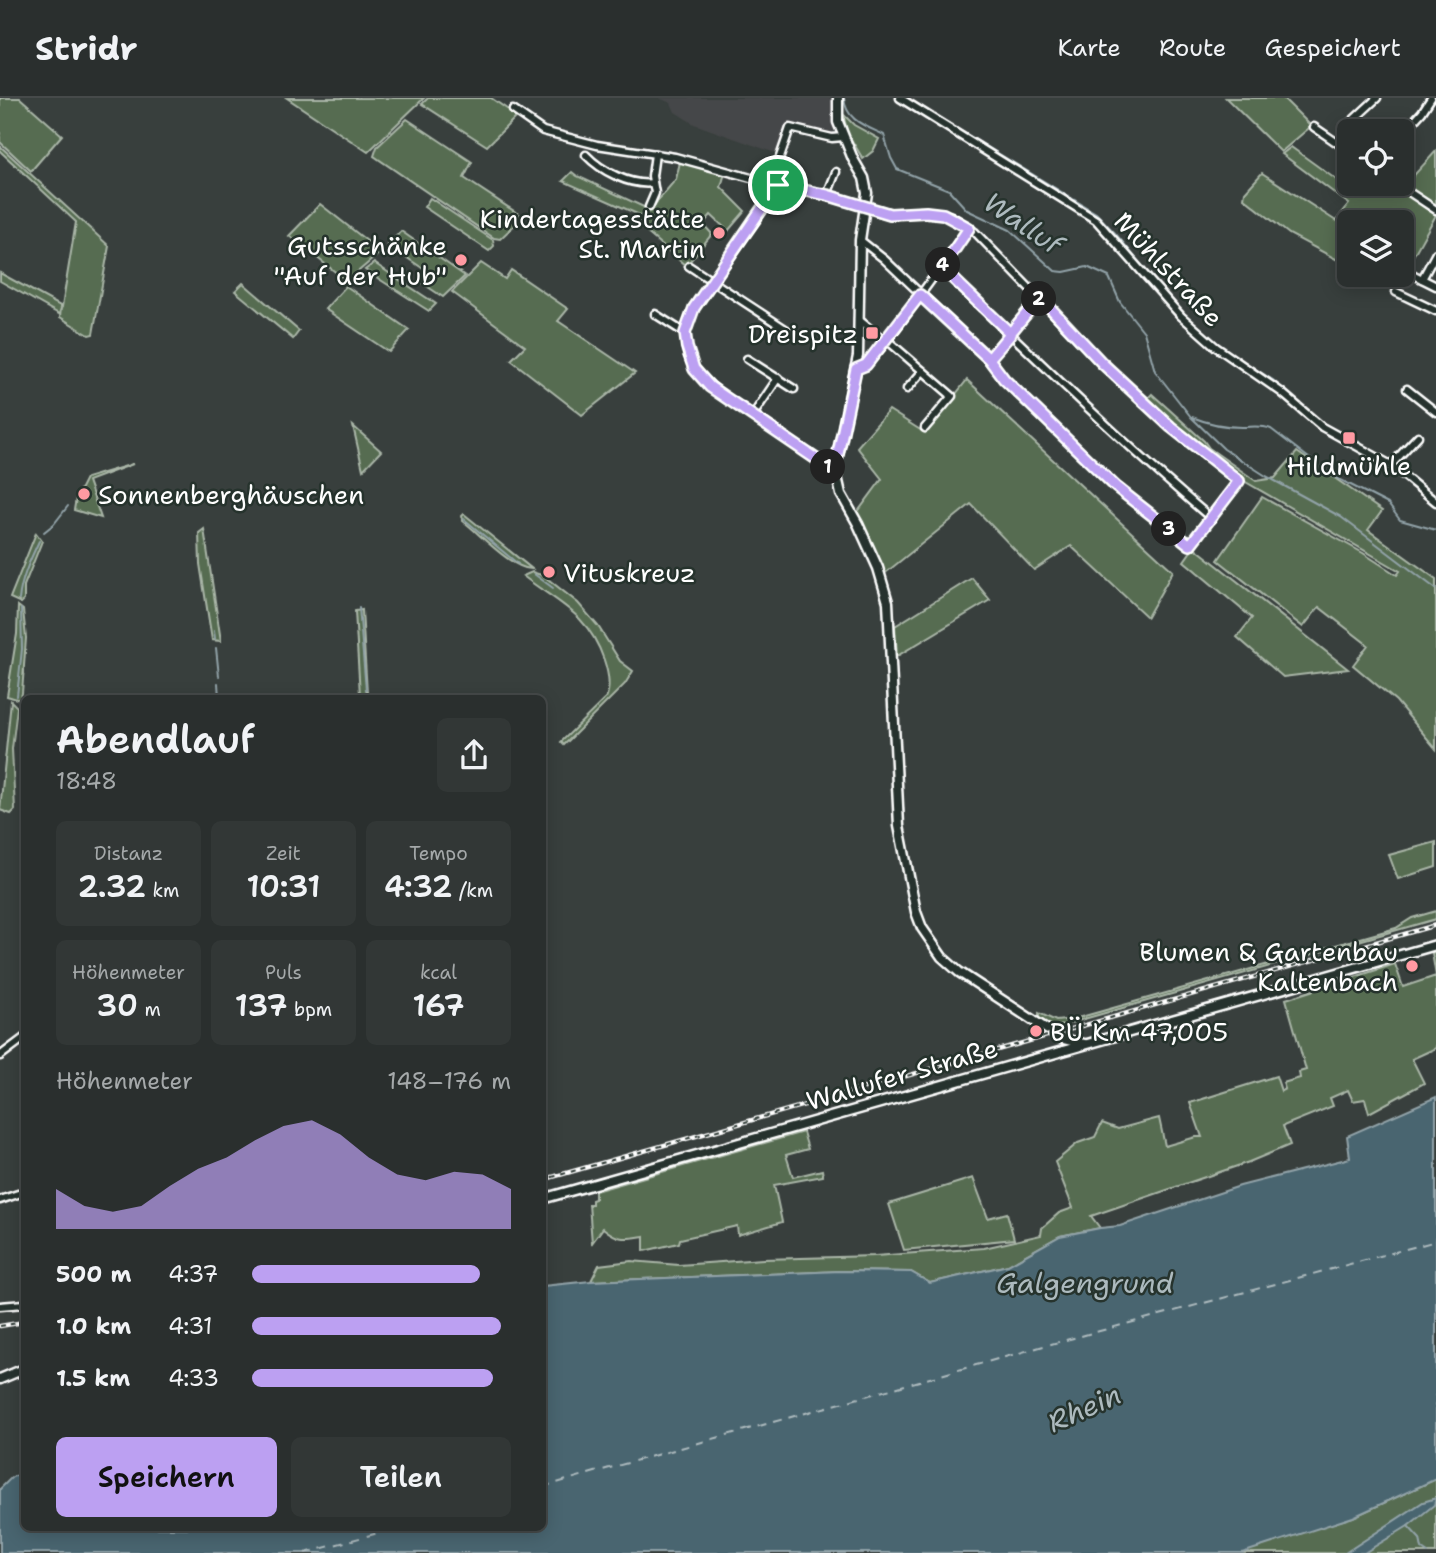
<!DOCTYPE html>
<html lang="de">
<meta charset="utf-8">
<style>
:root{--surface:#2a2f2e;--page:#323736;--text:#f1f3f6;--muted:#a5a9aa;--line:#464a4a;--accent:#bca0f2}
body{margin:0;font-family:"Shantell Sans",sans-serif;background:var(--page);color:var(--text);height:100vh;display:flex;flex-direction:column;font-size:26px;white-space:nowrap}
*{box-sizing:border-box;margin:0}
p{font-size:23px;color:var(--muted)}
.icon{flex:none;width:38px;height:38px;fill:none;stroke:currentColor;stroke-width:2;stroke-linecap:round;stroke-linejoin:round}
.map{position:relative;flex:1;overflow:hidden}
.drawer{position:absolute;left:21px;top:597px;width:525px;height:836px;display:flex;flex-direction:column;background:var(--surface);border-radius:10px;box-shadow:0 4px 18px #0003,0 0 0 2px var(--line)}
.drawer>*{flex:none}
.fabs{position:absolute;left:1337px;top:21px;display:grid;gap:14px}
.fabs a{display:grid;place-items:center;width:77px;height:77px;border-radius:10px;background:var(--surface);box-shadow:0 4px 18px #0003,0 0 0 2px var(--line);font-size:35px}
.pin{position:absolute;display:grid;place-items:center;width:60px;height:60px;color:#fff;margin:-30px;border:4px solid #fff;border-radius:50%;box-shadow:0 2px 7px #0007}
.km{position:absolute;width:35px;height:35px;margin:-18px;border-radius:50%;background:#222;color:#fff;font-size:19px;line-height:35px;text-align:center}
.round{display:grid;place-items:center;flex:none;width:74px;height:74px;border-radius:10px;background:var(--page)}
.overview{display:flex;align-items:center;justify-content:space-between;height:119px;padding:0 35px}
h1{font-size:38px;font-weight:600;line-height:52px}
.figures{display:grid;grid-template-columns:repeat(3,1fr);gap:10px;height:119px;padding:7px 35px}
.figures div{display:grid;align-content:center;border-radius:10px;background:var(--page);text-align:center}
.figures b{font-size:30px;font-weight:600}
.figures small{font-size:19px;font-weight:400}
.figures p{font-size:19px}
.chart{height:196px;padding:14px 35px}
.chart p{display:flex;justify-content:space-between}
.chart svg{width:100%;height:126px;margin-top:7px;fill:var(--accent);opacity:.7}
.cta{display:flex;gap:14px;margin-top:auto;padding:14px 35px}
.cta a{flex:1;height:80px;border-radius:10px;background:var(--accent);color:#111;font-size:28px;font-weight:600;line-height:80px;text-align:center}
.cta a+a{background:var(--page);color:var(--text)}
ul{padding:0 35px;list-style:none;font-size:23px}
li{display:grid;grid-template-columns:112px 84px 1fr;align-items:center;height:52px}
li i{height:18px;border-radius:9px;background:var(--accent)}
header{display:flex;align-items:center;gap:42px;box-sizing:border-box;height:98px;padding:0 35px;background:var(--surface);border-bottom:2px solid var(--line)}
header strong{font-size:33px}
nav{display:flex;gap:38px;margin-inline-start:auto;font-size:24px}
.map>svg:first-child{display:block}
.built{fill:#454748}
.green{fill:#566c51;stroke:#aab6a8;stroke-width:2}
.water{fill:#49656f;stroke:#92a3a9;stroke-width:2}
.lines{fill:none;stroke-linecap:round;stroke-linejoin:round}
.stream{stroke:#92a3a9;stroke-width:2}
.ferry{stroke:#adbabe;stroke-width:2;stroke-dasharray:9 7;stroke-linecap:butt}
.minor-casing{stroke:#fff;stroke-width:11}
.tertiary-casing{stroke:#fff;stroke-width:13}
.minor{stroke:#26332d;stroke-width:6}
.tertiary{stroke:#26332d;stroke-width:8}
.rail-casing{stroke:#fff;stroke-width:4.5}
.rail{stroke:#26332d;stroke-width:2;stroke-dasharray:5;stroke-linecap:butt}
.route-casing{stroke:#fff;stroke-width:14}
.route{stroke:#bca0f2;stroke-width:9}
.poi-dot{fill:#ff9aa2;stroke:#26332d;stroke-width:2.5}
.labels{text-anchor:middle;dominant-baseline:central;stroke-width:5;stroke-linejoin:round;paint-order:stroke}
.poi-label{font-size:26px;fill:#fff;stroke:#26332d;text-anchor:end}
.street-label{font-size:26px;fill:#fff;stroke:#26332d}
.water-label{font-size:28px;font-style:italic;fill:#adbabe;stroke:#26332d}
</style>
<header>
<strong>Stridr</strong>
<nav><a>Karte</a><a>Route</a><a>Gespeichert</a></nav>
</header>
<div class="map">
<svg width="1436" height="1455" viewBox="0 0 1436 1455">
<rect width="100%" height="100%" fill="#383f3d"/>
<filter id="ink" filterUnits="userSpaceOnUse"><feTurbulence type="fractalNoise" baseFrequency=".0143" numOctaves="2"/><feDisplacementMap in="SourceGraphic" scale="14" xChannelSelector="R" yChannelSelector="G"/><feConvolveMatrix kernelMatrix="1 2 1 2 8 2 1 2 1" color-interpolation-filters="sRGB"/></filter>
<g filter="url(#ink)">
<!-- built -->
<polygon class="built" points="659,0 835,0 833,38 789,27 778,56 694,26 675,14 671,5"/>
<!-- green -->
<g class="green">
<polygon points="0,0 20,0 62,37 31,73 0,44"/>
<polygon points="287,0 424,0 368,54"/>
<polygon points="428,0 491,0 517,18 487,48 422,6"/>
<polygon points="1226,0 1283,0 1309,26 1309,30 1281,54"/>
<polygon points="843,16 854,27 879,41 873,53 863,61 848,36"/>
<polygon points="407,21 472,64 464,80 523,119 500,141 494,140 374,58 377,49"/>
<polygon points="0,48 109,148 93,236 89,237 60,219 61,210 59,216 0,183 0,175 62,209 76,124 0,53"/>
<polygon points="1291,49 1356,96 1364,86 1395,86 1436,117 1394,192 1366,177 1402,177 1402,124 1349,124 1349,168 1289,136 1244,100 1245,94 1262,75 1336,123 1349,106 1282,56"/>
<polygon points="1436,53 1436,110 1405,87"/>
<polygon points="680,64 725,75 721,89 745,113 728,133 711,117 703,126 712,136 686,168 638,127 644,119 563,83 572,74 577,78 650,112 676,81"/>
<polygon points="430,100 493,142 494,148 489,153 424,109"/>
<polygon points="320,106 381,154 347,183 289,138"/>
<polygon points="401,133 465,178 443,199 422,185 428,174 388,147"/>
<polygon points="374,165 436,206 429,213 365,172"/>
<polygon points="481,165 505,181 511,172 568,211 558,223 635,275 582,317 511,262 525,248 452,194"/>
<polygon points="243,185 299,233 293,241 235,193"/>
<polygon points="346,188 409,232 389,254 325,211"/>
<polygon points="967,282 1173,473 1147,519 1071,448 1034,472 971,406 883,477 857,415 882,381 857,349 889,312 925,335"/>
<polygon points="1152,296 1204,343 1209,350 1256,383 1275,380 1297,354 1382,413 1368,432 1436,481 1436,651 1396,603 1353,567 1368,547 1319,509 1303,529 1218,462 1262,399 1363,455 1397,477 1400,473 1244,383 1174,327 1147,301"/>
<polygon points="353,328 381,353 363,372"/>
<polygon points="133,366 88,383 101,420 74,412 76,400 86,380"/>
<path d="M 464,416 L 532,471 C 513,472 479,435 463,423 L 462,418 Z"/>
<polygon points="204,431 221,543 212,542 200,466 199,435"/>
<polygon points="36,435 42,443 24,488 24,502 21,505 10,500"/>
<polygon points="1194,449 1348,571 1283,579 1237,539 1252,520 1184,463"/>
<path d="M 532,474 L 544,478 L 578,505 L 598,528 L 620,563 L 633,573 L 625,586 L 564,647 L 561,644 L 606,600 C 611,589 608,574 604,562 C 588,515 559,506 523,478 Z"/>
<polygon points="972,480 990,502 897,558 895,528"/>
<polygon points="18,508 23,512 26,540 22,595 20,602 7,598 17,536"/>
<polygon points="362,512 367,595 360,597 355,513"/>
<polygon points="11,603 17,609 12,651 15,712 11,716 0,712"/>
<polygon points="1436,744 1436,769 1398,781 1389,757"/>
<polygon points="1436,813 1436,821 1063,927 1049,930 1039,923 1039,915 1056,923 1074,921 1396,830 1412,820"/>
<polygon points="1436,854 1436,950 1412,961 1424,985 1369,1015 1365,1001 1353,1003 1348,992 1330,1000 1333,1008 1283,1028 1290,1047 1249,1064 1091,1118 1100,1130 1060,1138 1008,1167 930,1185 911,1174 841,1173 591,1183 599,1167 631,1163 679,1167 763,1161 875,1158 984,1150 1041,1137 1042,1130 1059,1115 1073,1110 1055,1064 1078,1045 1095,1039 1102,1025 1118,1031 1159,1020 1165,1048 1196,1039 1202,1039 1190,1005 1276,978 1281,993 1285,991 1283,985 1300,980 1299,974 1306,972 1286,901 1395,866 1403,889 1436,878 1432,855"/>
<path d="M 803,1034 L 808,1051 L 786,1057 L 793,1079 L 822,1072 L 823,1078 L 774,1087 L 782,1124 L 738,1137 L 737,1128 L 680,1141 L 679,1145 L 644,1153 L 644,1138 C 625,1141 619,1143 603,1130 L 592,1145 L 589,1106 L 592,1106 L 592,1102 L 595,1101 L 595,1093 Z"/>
<polygon points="973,1080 988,1120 1007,1115 1014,1141 904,1152 889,1106"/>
<polygon points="1436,1381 1436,1455 1232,1455 1353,1419"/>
</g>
<!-- water -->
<g class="water">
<polygon points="1436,999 1436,1381 1353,1419 1242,1455 0,1455 0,1391 12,1379 24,1375 24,1430 542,1430 543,1188 591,1183 841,1173 911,1174 930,1185 1008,1167 1060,1138 1100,1130 1120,1128 1240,1088 1350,1060 1347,1038"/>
<polygon points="1436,1400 1434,1407 1408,1428 1364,1455 1345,1455 1423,1404"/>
</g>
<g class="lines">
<!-- stream -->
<g class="stream">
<path d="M 844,0 C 846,23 866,28 884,37 L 891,60 L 897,71 L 949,92 L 967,112 L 1010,132 L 1055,173 L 1064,174 L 1087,169 L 1109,179 L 1120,204 L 1144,234 L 1155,273 L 1191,319 L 1224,351 L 1266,378 L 1341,419 L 1436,491"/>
<polyline points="922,9 1096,115 1115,135 1165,195"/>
<polyline points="1225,252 1273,282 1286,294"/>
<path d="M 1192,319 C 1209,326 1224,329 1242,329 C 1253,329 1261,327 1271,331 L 1331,377 L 1388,406 L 1400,422 L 1436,432"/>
<polyline points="1343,336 1361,345"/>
<polyline points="464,421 518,466"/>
<polyline points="44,434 54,426 68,408"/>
<polyline points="534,476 553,490"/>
<path d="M 19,502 C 21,481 30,462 39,443"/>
<polyline points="359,509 366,592"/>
<polyline points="214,533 215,541"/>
<polyline points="216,550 219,578"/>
<polyline points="218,585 219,600"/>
<polyline points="17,598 22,551 21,511"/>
<polyline points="367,599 367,600"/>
<polyline points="1408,1428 1420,1441 1422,1451 1428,1455"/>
</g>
<!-- ferry -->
<g class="ferry">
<polyline points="542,1389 1051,1246 1436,1143"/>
<polyline points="305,1455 396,1430"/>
</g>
<!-- minor casing -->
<g class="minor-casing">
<g id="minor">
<polyline points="900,0 1096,122 1181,218 1216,249 1281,294 1322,329 1391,367 1436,404"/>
<polyline points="513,12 543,33 597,47 675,59 762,83 827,97 890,116 926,114 943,116 951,118 975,134 1102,265 1171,329 1239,383 1190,447 1116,389 1004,281 989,261 884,161 860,142"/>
<polyline points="1314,29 1349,53"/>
<polyline points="1358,33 1350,25 1377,0"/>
<polyline points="1402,36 1422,14 1431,0"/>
<path d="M 586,57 C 601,73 630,88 653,85"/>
<polyline points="771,85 790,30 832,40 843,39"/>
<polyline points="1397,86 1436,112"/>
<path d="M 778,87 L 778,91 L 694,210 C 665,266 714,291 754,318 C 778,334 801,351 825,367 L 835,370"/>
<polyline points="827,97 836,74"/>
<polyline points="649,109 655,95 652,78 655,56"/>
<polyline points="689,168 787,232"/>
<path d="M 942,170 C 1030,255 1118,341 1212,421"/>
<polyline points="1408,174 1436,188"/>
<polyline points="1422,181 1436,155"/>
<polyline points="1396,194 1436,213"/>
<polyline points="655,216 685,235"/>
<polyline points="858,221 886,244"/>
<polyline points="887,242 952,298 925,330"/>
<polyline points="747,261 794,291"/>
<polyline points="989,261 1040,199"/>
<polyline points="856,271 866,267 886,244 969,130"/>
<polyline points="907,291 923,273"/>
<polyline points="1407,291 1436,314"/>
<polyline points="753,317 778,280"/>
<polyline points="1391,367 1418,338"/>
<polyline points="0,958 24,940"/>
<polyline points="0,1102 24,1094"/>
<polyline points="0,1208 24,1206"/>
</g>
</g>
<!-- tertiary casing -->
<g class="tertiary-casing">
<g id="tertiary">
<polyline points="838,0 838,24 853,61 864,80 867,95 860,142 858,258 835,370 841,396 858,426 878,470 888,504 899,728 916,814 922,830 942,859 959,874 1060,940 1084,946"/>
<polyline points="542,1101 1436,847"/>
<polyline points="0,1281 24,1271"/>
</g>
</g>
<!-- minor -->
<use href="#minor" class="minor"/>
<!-- tertiary -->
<use href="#tertiary" class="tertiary"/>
<!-- rail casing -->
<g class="rail-casing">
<g id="rail">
<polyline points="542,1082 1436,827"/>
<polyline points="0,1228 24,1224"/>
</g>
</g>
<!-- rail -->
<use href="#rail" class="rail"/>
</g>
</g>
<g class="lines" filter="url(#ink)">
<!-- route casing -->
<g class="route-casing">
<polyline id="route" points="778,87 694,210 685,235 687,249 694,271 710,289 825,367 835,370 856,271 866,267 920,197 989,261 1040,199 1102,265 1171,329 1239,383 1190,447 1116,389 1004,281 989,261 1011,236 942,170 969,130 943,116 926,114 890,116 827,97 778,87"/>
</g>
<!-- route -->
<use href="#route" class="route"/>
</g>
<!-- markers -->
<g class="poi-dot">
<circle cx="719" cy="135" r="7"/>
<circle cx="461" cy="162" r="7"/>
<rect x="865" y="228" width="14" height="14" rx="3.5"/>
<rect x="1342" y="333" width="14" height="14" rx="3.5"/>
<circle cx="84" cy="396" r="7"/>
<circle cx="549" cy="474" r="7"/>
<circle cx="1412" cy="868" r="7"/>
<circle cx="1036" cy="933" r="7"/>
</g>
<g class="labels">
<!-- poi labels -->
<g class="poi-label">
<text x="705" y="120">Kindertagesstätte<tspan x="705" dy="30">St. Martin</tspan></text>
<text x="447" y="147">Gutsschänke<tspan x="447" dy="30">"Auf der Hub"</tspan></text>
<text x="858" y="235">Dreispitz</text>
<text x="1349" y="367" text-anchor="middle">Hildmühle</text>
<text x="98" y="396" text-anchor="start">Sonnenberghäuschen</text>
<text x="563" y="474" text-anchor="start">Vituskreuz</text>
<text x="1398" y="853">Blumen &amp; Gartenbau<tspan x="1398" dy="30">Kaltenbach</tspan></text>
<text x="1050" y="933" text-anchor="start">BÜ Km 47,005</text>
</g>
<!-- street labels -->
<g class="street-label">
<text transform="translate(1169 171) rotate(47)">Mühlstraße</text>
<text transform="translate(902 976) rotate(-16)">Wallufer Straße</text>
</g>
<!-- water labels -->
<g class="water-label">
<text transform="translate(1023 125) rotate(34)">Walluf</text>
<text x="1085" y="1185">Galgengrund</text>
<text transform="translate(1084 1310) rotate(-24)">Rhein</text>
</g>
</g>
</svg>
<div class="fabs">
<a><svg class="icon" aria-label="locate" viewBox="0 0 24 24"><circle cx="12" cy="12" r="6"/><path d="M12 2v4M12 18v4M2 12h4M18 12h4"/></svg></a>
<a><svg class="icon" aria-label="layers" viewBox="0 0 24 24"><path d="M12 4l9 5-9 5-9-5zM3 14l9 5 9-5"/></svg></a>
</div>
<div class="pin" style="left:778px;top:87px;background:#1e9e55"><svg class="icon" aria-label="arrive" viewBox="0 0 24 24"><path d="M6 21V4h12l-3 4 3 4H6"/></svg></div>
<b class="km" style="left:828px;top:369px">1</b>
<b class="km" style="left:1039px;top:201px">2</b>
<b class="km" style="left:1169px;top:431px">3</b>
<b class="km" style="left:943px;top:167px">4</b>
<section class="drawer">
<div class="overview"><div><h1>Abendlauf</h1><p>18:48</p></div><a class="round"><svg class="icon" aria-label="share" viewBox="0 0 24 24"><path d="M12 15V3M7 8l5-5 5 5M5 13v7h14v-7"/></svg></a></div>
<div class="figures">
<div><p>Distanz</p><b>2.32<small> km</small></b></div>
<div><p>Zeit</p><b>10:31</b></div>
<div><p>Tempo</p><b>4:32<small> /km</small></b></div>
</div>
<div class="figures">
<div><p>Höhenmeter</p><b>30<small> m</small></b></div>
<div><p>Puls</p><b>137<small> bpm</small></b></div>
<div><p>kcal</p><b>167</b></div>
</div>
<div class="chart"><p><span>Höhenmeter</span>148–176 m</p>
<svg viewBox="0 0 160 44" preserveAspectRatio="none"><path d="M0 44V30L10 36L20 38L30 36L40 29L50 23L60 19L70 13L80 8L90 6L100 11L110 19L120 25L130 27L140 24L150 25L160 30V44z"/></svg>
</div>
<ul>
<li><b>500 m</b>4:37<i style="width:88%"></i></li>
<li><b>1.0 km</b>4:31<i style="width:96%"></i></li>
<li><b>1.5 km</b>4:33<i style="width:93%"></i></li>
</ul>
<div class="cta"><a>Speichern</a><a>Teilen</a></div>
</section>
</div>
